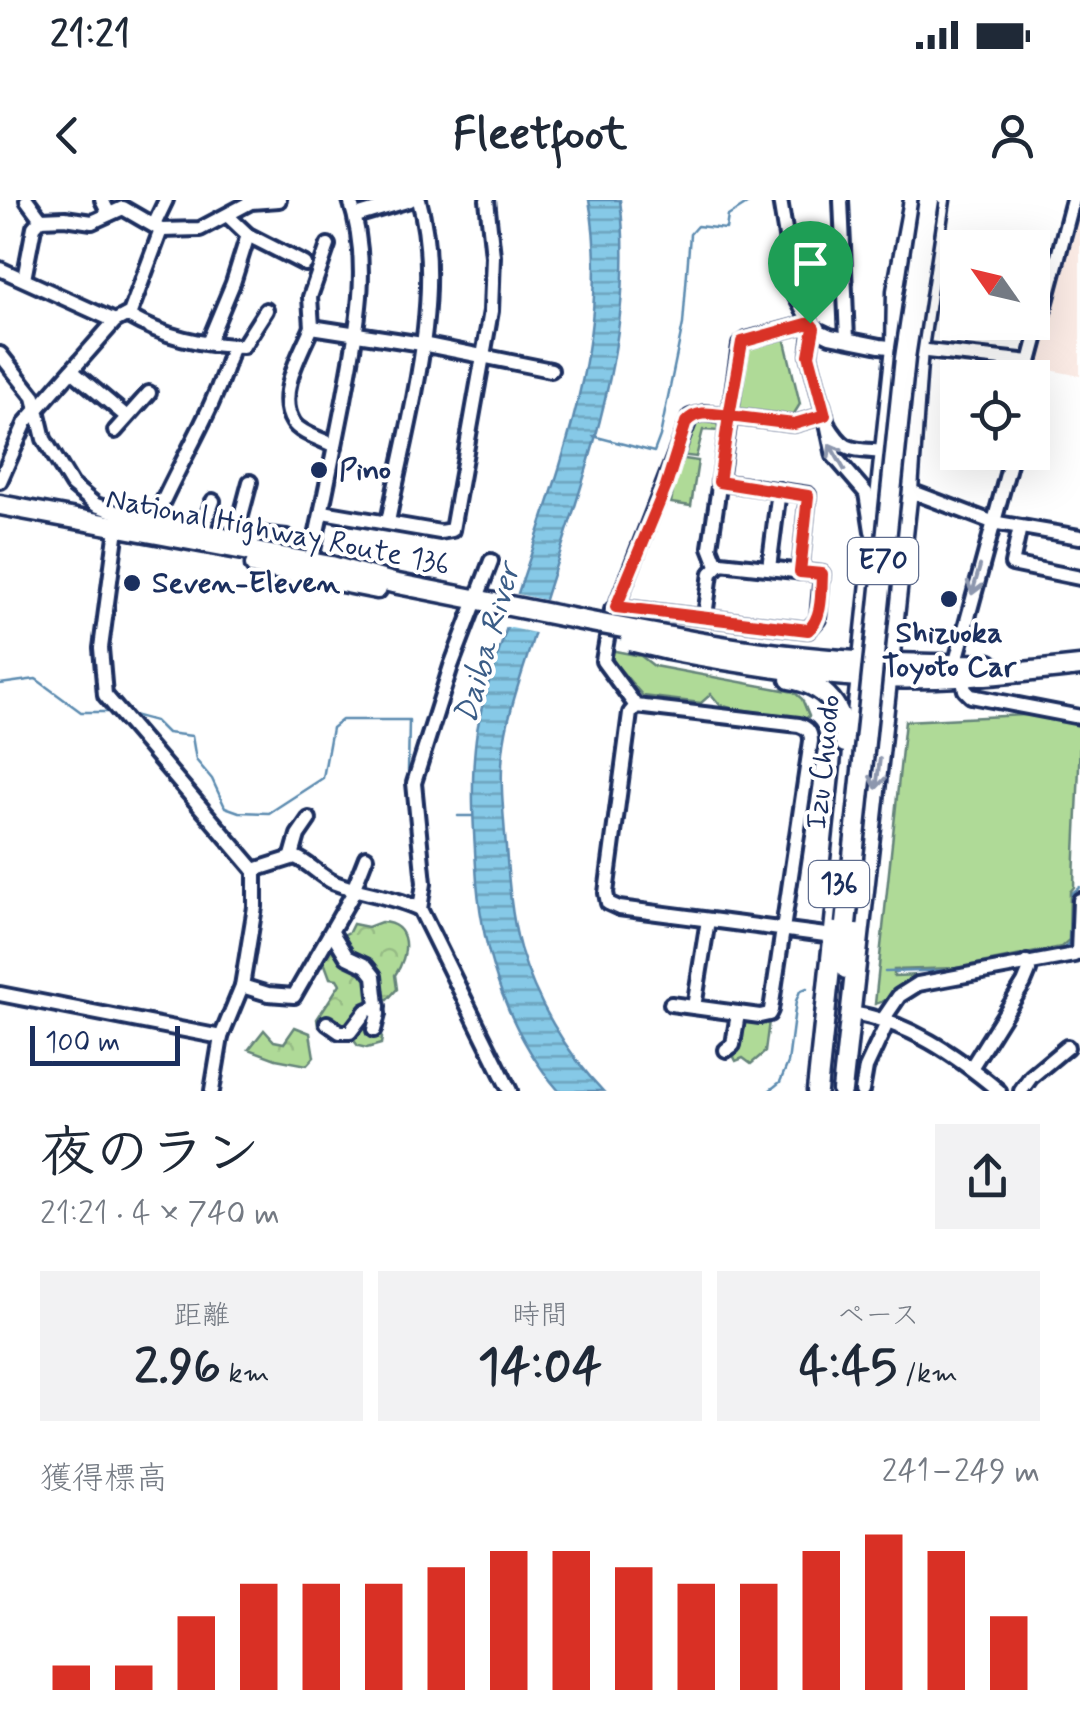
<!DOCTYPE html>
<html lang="ja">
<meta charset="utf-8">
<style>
:root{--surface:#fff;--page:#f2f2f3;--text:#1f2937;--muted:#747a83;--accent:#d93025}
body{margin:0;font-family:Mynerve,"Klee One",sans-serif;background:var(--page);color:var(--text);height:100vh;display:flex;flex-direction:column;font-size:38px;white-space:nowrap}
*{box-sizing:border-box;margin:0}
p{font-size:32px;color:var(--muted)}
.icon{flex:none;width:55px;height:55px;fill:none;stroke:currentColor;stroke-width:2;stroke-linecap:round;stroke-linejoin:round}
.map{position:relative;height:891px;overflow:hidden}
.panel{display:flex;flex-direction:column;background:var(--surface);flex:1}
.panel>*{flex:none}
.needle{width:65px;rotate:304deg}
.tools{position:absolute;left:940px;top:30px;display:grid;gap:20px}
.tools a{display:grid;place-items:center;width:110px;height:110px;border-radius:0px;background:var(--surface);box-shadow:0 10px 40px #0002;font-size:50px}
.scale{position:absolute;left:30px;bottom:25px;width:150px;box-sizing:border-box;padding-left:10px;border:5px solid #1b2f5e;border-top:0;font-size:28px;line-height:35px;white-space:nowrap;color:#1b2f5e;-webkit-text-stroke:8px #fff;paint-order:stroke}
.pin{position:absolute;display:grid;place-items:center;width:85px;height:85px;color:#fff;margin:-102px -42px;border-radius:50% 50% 50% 0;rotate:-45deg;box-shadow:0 0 10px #0007}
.pin .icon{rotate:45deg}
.round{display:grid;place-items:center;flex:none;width:105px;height:105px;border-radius:0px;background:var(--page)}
.headline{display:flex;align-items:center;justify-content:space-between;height:170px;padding:0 40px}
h1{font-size:55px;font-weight:700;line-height:75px}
.stats{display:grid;grid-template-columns:repeat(3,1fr);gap:15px;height:170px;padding:10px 40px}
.stats div{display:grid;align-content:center;border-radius:0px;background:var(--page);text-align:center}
.stats b{font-size:50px;font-weight:700}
.stats small{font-size:28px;font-weight:400}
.stats p{font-size:28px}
.chart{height:280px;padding:20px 40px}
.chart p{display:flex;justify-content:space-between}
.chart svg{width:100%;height:180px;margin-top:10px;stroke:var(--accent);stroke-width:6}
.status{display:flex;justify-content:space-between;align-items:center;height:70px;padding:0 50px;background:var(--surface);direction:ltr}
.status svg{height:28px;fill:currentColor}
header{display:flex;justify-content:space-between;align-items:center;height:130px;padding:0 40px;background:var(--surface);font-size:45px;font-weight:700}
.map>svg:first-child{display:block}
.built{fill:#fbebe5}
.grass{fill:#afda97;stroke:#65847a;stroke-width:2.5}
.forest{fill:url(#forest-crowns);stroke:#65847a;stroke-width:2.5}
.water{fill:url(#water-rules);stroke:#5b8bb0;stroke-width:2.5}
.pier{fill:#fff}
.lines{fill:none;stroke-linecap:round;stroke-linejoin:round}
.stream{stroke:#5b8bb0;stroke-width:2.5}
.minor-casing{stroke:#1b2f5e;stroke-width:20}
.highway-casing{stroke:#1b2f5e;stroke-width:25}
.minor{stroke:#fff;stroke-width:12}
.highway{stroke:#fff;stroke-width:18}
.highway-bridge-casing{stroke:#1b2f5e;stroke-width:25;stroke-linecap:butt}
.highway-bridge{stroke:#fff;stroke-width:18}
.oneway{stroke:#8d97ae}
.route-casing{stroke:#fff;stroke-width:20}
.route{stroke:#d93025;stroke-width:12}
.poi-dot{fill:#1b2f5e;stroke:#fff;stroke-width:4}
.labels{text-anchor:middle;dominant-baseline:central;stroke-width:8;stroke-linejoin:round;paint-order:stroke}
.shield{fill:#fff;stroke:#5f6d8e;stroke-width:2.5}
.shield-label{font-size:28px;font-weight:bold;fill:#1b2f5e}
.poi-label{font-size:30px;font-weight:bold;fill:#1b2f5e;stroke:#fff;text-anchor:start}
.street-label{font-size:30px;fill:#1b2f5e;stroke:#fff}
.water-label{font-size:32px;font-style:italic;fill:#3b5d87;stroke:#fff}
</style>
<div class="status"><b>21:21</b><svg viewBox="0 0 49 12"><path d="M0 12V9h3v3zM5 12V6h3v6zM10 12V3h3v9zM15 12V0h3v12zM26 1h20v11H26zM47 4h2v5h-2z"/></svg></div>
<header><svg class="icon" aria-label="back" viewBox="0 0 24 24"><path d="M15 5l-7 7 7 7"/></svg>Fleetfoot<svg class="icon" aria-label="person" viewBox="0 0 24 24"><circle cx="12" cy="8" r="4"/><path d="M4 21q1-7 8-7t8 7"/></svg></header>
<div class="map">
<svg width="1080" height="891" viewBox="0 0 1080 891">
<defs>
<pattern id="forest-crowns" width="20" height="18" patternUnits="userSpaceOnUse" patternTransform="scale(2.5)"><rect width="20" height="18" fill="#afda97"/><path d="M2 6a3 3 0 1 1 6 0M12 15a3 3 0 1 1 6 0" fill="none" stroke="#96bb85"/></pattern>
<pattern id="water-rules" width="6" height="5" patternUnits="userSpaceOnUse" patternTransform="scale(2.5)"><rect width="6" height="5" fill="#86c9e7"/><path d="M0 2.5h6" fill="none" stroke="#6da4be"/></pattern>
</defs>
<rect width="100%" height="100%" fill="#fff"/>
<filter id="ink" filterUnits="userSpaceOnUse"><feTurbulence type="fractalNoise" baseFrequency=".01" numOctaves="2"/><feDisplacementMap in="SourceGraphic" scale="20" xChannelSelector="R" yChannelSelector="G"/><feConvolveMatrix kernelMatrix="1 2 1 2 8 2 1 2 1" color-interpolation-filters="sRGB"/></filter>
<g filter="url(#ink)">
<!-- built -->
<polygon class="built" points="1076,0 1080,0 1080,176 1036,167 1033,163"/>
<!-- grass -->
<g class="grass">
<polygon points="772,137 784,137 800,204 792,217 733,212 744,146"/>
<polygon points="696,217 716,219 719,231 703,230 696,257 679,255"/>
<polygon points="678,258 698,261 691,306 671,303"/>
<polygon points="610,450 641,456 654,466 794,492 802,499 809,516 805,519 731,508 720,505 711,494 701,503 643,496 613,461"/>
<path d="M 1044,514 L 1080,521 C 1080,577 1075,631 1074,687 L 1070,692 L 1069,740 L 1061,747 L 956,768 L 894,770 L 894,776 L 949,774 C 933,777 915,778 901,787 C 890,795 889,801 875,804 L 905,521 Z"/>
<polygon points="746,819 769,821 765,852 751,864 743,858 736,861 734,857 739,829"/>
</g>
<!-- forest -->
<g class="forest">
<path d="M 381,722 C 412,723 409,756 395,775 L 397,789 L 387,800 L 380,794 L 382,787 L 369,759 L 355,757 L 339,737 L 349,732 L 353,724 L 368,727 Z"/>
<polygon points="334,744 369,776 373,823 382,838 381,844 367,848 358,846 352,838 345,840 318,826 317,819 340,784 337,779 330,778 323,759"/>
<polygon points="295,827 310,833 314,857 307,865 276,859 249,849 264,830 274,841 284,843"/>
</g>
<!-- water -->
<path class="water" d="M 589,0 L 620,0 C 639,148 576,295 534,435 C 523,472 507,513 503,552 C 500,579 503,608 505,635 C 508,672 510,712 520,748 C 535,799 566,853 603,891 L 559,891 C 510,835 483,756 477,682 C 474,635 470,585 476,538 C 481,499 497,459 509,421 C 551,288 615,142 589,0 Z"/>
<!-- pier -->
<polygon class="pier" points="513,393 550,401 540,434 502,426"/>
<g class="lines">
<!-- stream -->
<g class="stream">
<polyline points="593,236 654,252 660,236 683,124 690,34 697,26 726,29 728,16 753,0"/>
<polyline points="0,484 36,479 81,512 112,512"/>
<polyline points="129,514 155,521 167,533 192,536 196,560 212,579 225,607 239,612 269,613 323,578 332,528 342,520 409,520 408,571"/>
<polyline points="458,616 472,616"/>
<polyline points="1030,756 1062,750 1069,743 1072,693 1080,687"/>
<polyline points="885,772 958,770 1022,758"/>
<polyline points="769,891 780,882 788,863 796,801 800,791 807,788"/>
</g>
<!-- minor casing -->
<g class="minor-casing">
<g id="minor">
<polyline points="102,0 109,14"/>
<polyline points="780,0 796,97 813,128 809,155 827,223"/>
<polyline points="841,0 847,139"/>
<polyline points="228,16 248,35 305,64"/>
<polyline points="356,16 410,0"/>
<polyline points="154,25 166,0"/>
<polyline points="161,30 200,29 251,2 279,0"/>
<polyline points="0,69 115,121"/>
<polyline points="24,79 34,27 41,19"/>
<path d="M 128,116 C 163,136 203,146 243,146 L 266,110"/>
<polyline points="312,127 310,97 328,45"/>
<polyline points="813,128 830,136 880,146 1030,162"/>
<polyline points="208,143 233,83 248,35"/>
<polyline points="0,154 34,197 44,239 72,285 96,305 119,313 101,448 105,495 255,671 255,707 242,786 221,837 212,891"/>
<polyline points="72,171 127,217"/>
<polyline points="1032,183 1030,162 1073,0"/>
<polyline points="115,231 149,193"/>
<path d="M 335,246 C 324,240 299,233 293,222 C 276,195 301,152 312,127 L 422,144 L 551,170"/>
<polyline points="0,281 26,222 115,121 130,113 161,30 123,8 92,22 65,18 41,19 27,0"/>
<polyline points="719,282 808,295 800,372"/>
<polyline points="908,290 992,322 1080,337"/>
<polyline points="323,312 440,332 452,330 491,111 493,56 487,0"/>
<polyline points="119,313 253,341"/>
<path d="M 155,319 C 180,260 216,209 232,146"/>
<path d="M 388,322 C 407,223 446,97 419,0"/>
<polyline points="1020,327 1012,364 1080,378"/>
<path d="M 872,331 L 866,293 L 834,256 L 827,223 C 845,253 850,249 884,252"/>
<polyline points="239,332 287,337"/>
<polyline points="201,333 213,301"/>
<polyline points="231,338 237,331 250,282"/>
<polyline points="491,361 451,466 414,583 424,683 420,709 510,891"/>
<polyline points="717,365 710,347 740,145 747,140 810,123"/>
<path d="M 309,368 C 322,312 333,256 344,200 C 356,132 372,67 350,0"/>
<polyline points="769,368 779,290"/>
<polyline points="616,407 690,217 704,213 794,224 825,215"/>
<polyline points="955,465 1013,252"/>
<polyline points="962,477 965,490 971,496 1080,517"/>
<polyline points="636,506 603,461 612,410 616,407 808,430 818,419 822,374 721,363 711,373 705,416"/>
<polyline points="292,656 298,635 309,619"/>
<path d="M 254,670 L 295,657 C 310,663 319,676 335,683 C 363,694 393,696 420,709"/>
<polyline points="353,690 366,657"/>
<polyline points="333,734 347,757 366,766 374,776 378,814 374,830"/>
<polyline points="242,786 268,794 294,796 355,690"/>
<polyline points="0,794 221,837"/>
<path d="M 671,804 L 760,816 L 769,814 L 771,810 L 811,541 C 811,532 808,528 799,525 L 636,506 L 630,513 L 606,693 L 608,703 L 619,708 L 833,736"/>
<polyline points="694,807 708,720"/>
<path d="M 851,813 C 907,821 956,855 999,891"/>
<polyline points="884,818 899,796 918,784 1074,755 1078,752 1080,700"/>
<polyline points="327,823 340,832 350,832 366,811 378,806"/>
<polyline points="726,850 733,845 738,813"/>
<polyline points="971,868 1024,783 1029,771 1027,762"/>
<polyline points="862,891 866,868 888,821"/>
<polyline points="1021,891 1031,877 1067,847"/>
</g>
</g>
<!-- highway casing -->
<g class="highway-casing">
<g id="highway">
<polyline points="0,305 331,366 393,383 591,422"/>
<polyline points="255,365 377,389"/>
<path d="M 671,437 C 777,458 881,466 989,464"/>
<path d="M 668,450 C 731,462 794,472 858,477 C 932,482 1007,474 1080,466"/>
<path d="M 790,479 C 826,485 844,507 845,543"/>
<polyline points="846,769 846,724"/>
<polyline points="817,891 896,147 897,91 914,0"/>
<polyline points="842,891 908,290 918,148 940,0"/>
</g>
</g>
<!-- minor -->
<use href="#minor" class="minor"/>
<!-- highway -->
<use href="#highway" class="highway"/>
<!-- highway-bridge casing -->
<g class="highway-bridge-casing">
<g id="highway-bridge">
<polyline points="591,422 671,437"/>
<polyline points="630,441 668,450"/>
<polyline points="846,724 905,158 929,0"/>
</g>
</g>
<!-- highway-bridge -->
<use href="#highway-bridge" class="highway-bridge"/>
</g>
<!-- one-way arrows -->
<defs><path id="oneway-shaft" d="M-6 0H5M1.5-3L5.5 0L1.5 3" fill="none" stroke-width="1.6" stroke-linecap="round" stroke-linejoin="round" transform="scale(2.5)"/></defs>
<g class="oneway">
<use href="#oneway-shaft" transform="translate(837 257) rotate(-120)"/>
<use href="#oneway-shaft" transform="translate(976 380) rotate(106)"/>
<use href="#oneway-shaft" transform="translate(878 574) rotate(97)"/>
</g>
</g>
<g class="lines" filter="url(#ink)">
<!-- route casing -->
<g class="route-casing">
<path id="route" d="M 810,123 L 742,142 L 729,216 C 713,214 698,209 686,222 L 666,286 L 616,407 L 808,430 C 823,418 821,392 822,374 L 800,372 L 808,296 L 719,282 L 729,216 L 794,224 L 825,215 L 809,155 L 814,128 L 810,123"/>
</g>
<!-- route -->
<use href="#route" class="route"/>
</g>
<!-- markers -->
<g class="poi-dot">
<circle cx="319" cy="270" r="10"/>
<circle cx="132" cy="383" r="10"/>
<circle cx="949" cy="399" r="10"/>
</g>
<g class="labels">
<!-- shield labels -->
<g class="shield">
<rect x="848" y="338" width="70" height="46" rx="8"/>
<rect x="809" y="661" width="60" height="46" rx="8"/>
</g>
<g class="shield-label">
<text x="883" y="361">E70</text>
<text x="839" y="684">136</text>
</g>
<!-- poi labels -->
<g class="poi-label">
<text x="339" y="270">Pino</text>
<text x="152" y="383">Seven-Eleven</text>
<text x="949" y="433" text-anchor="middle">Shizuoka<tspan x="949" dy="34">Toyoto Car</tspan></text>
</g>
<!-- street labels -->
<g class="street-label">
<text transform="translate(278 332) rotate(11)">National Highway Route 136</text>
<text transform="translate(824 562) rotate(-84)">Izu Chuodo</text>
</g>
<!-- water labels -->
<g class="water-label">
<text transform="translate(488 444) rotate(-74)">Daiba River</text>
</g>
</g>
</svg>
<div class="tools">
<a><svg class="needle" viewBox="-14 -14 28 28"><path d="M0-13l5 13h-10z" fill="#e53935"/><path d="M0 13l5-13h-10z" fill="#747a83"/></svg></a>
<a><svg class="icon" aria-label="locate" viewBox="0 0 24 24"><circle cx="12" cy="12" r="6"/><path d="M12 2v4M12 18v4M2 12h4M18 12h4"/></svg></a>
</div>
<div class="scale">100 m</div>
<div class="pin" style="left:810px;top:123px;background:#1e9e55"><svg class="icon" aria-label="arrive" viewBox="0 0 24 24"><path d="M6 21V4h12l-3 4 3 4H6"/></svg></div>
</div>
<section class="panel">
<div class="headline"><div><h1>夜のラン</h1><p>21:21 · 4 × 740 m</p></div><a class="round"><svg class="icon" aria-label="share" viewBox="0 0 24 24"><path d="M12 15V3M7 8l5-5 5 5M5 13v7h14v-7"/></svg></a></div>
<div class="stats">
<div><p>距離</p><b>2.96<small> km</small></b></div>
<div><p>時間</p><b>14:04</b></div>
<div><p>ペース</p><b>4:45<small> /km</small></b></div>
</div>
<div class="chart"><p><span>獲得標高</span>241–249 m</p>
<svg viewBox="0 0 160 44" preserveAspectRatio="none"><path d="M5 44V38M15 44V38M25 44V26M35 44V18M45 44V18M55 44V18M65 44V14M75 44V10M85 44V10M95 44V14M105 44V18M115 44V18M125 44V10M135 44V6M145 44V10M155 44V26"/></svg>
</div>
</section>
